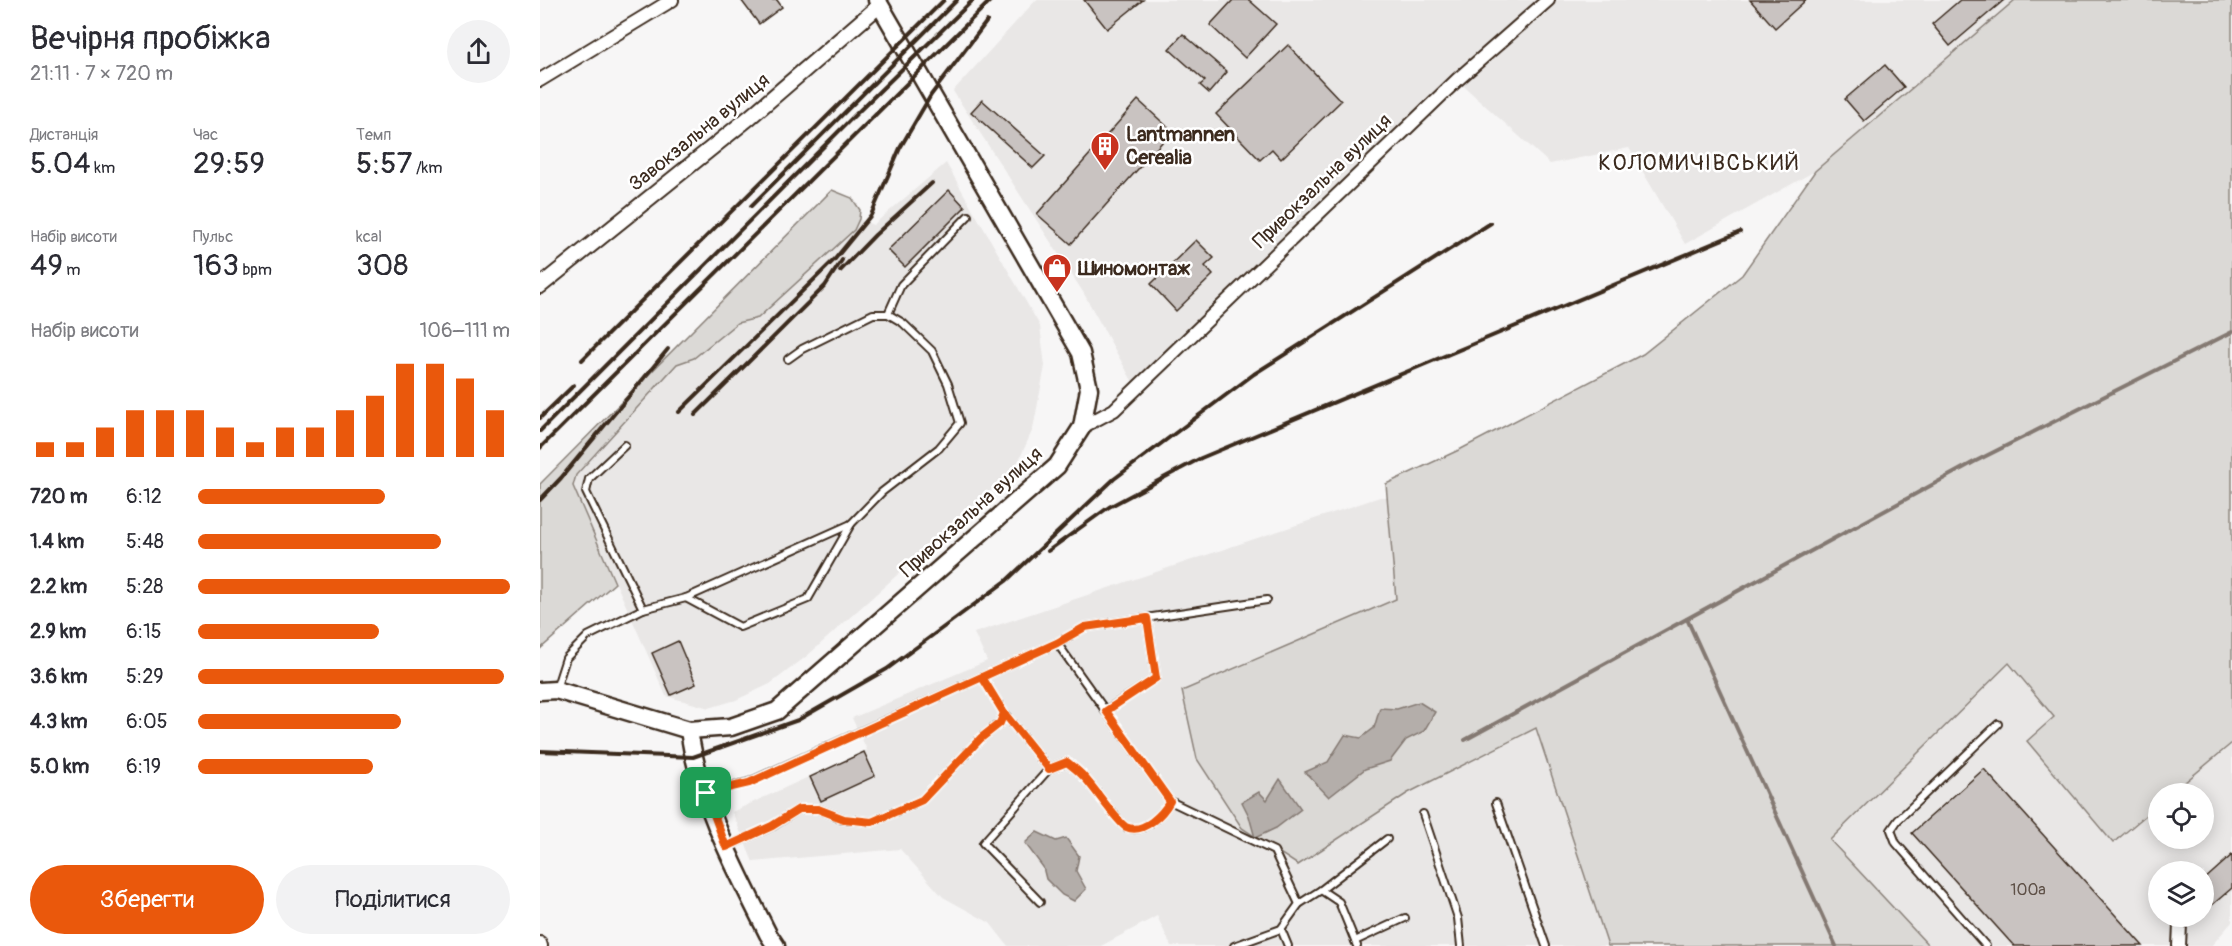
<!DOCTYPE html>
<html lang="uk">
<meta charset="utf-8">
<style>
:root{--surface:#fff;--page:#f2f2f3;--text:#2b2b33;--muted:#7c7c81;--accent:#ea580c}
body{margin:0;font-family:Pangolin,sans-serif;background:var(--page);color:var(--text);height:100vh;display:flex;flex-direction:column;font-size:22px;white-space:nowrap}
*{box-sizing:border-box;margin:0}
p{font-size:20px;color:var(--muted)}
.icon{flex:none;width:33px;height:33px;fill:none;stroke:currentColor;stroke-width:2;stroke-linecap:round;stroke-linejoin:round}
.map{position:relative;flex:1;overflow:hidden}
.panel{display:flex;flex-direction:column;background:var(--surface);width:540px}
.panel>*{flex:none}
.controls{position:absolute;left:1608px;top:783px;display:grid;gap:12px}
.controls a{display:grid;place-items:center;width:66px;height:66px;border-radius:50%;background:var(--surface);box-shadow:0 3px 15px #0003;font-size:30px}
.pin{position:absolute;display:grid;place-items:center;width:51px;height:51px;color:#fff;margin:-26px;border-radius:12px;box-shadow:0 3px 9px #0006}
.round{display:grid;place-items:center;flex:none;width:63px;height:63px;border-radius:32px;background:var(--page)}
.overview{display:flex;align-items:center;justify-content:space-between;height:102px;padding:0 30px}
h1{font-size:33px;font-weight:600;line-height:45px}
.metrics{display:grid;grid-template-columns:repeat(3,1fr);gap:9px;height:102px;padding:6px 30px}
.metrics div{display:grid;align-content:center}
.metrics b{font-size:30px;font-weight:600}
.metrics small{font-size:16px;font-weight:400}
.metrics p{font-size:16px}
.chart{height:168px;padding:12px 30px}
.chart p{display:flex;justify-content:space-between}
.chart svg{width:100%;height:108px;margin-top:6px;stroke:var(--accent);stroke-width:6}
.button{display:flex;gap:12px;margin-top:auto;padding:12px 30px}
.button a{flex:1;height:69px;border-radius:36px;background:var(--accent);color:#fff;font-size:24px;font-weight:600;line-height:69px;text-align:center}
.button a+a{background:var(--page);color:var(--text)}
ul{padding:0 30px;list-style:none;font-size:20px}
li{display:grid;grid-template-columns:96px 72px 1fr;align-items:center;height:45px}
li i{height:15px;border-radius:8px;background:var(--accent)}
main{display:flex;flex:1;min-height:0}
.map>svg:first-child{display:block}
.built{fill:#e9e7e6;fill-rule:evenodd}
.green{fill:#dbd9d6;stroke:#8b827a;stroke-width:1.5}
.water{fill:#b4aeaa;stroke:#847972;stroke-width:1.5}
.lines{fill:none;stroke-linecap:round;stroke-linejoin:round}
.stream{stroke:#847972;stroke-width:4}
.building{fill:#c9c3c1;stroke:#3b2a1e;stroke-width:1.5}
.service-casing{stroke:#3b2a1e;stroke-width:10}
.minor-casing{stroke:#3b2a1e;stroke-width:16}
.tertiary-casing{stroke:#3b2a1e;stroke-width:18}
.secondary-casing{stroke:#3b2a1e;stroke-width:21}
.service{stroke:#fff;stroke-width:6}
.minor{stroke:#fff;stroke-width:12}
.tertiary{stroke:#fff;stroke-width:14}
.secondary{stroke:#fff;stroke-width:16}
.rail{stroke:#3b2a1e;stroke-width:4}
.route-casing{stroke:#fff;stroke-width:12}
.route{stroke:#ea580c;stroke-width:8}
.labels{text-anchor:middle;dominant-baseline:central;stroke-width:5;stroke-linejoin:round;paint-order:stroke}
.number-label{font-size:16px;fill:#5e5047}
.street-label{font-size:20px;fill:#3b2a1e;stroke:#fff}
.poi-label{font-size:20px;font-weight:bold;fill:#3b2a1e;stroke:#fff;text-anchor:start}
.quarter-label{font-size:22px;letter-spacing:1.5px;fill:#3b2a1e;stroke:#fff}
</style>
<main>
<section class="panel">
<div class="overview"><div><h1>Вечірня пробіжка</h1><p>21:11 · 7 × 720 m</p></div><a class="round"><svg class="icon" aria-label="share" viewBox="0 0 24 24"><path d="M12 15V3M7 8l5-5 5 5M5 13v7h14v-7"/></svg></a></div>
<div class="metrics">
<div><p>Дистанція</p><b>5.04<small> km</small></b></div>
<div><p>Час</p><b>29:59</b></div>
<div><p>Темп</p><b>5:57<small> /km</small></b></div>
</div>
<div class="metrics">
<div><p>Набір висоти</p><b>49<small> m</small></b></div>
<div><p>Пульс</p><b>163<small> bpm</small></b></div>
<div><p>kcal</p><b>308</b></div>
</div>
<div class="chart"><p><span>Набір висоти</span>106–111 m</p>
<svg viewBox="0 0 160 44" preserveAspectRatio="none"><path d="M5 44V38M15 44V38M25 44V32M35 44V25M45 44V25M55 44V25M65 44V32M75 44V38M85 44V32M95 44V32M105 44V25M115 44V19M125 44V6M135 44V6M145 44V12M155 44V25"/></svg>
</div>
<ul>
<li><b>720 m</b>6:12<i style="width:60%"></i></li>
<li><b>1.4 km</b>5:48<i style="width:78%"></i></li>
<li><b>2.2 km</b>5:28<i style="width:100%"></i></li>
<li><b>2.9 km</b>6:15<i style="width:58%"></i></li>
<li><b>3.6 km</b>5:29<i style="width:98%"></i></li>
<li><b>4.3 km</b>6:05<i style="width:65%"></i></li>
<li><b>5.0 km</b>6:19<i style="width:56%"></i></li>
</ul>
<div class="button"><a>Зберегти</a><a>Поділитися</a></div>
</section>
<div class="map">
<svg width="1692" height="946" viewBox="0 0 1692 946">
<rect width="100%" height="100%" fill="#f7f6f6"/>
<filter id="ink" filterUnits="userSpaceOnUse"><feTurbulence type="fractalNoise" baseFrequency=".0167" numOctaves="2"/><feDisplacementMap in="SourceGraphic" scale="12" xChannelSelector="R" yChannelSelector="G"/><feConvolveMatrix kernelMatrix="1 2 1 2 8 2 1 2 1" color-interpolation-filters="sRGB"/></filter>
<g filter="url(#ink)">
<!-- built -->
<g class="built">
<polygon points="496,0 1475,0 1275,171 1145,244 1089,148 1010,164 917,80 596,388 543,292 413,91"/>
<polygon points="406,163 500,326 505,366 493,429 475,469 267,656 230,684 196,700 169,708 126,696 33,486 36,475 138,364 154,358 197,323 218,318 314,230 319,219 333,225"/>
<polygon points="840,497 847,497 856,599 642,691 758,864 868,793 996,728 1068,946 631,946 617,916 561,946 468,946 450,923 403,897 360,849 213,862 192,812 327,750 312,718 447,661 434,633"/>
<path d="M 1469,663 L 1515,717 L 1487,741 L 1573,843 L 1618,805 L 1618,838 L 1664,838 L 1664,794 L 1632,793 L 1692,743 L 1692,922 L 1671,946 L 1389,946 L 1289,840 ZM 1618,872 L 1664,872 L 1664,916 L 1618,916 Z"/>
</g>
<!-- green -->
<g class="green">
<polygon points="1475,0 1692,0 1692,743 1632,793 1618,794 1618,805 1573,843 1487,741 1514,717 1469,663 1290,840 1389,946 1068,946 996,728 868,793 758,865 702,828 657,759 642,691 856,599 846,484 921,449 1103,354 1202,275 1275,171"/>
<polygon points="292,190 312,198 320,210 319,219 314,230 218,318 197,323 154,358 137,364 36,475 33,486 75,583 0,649 0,484"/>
</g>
<!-- water -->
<g class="water">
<polygon points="879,702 895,712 884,731 866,740 850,761 825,769 789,797 765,772 788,762 805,735 821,738 834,728 840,708 857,709"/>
<polygon points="740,779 761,809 736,828 715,838 709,816 702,802 719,792 727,800"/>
<polygon points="497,832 516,841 526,838 539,856 536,871 546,889 534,901 522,895 506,879 503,867 485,843"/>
</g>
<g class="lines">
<!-- stream -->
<g class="stream">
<polyline points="1147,619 1296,946"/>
<polyline points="925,740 1434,462 1692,332"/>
</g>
</g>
<!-- building -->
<g class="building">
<polygon points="201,0 237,0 242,7 219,24"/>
<polygon points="544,0 603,0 567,29"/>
<polygon points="693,0 709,0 736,24 705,58 670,25"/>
<polygon points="1210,0 1266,0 1235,28"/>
<polygon points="1420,0 1464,0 1410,46 1392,24"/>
<polygon points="643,34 687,72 669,93 660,85 665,81 629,49"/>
<polygon points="748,45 801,101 741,159 732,149 720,160 676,114"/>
<polygon points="1345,65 1364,87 1324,121 1305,99"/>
<polygon points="442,100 505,156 493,168 431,112"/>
<polygon points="598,100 632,131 531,244 497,214"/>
<polygon points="409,190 425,207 365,267 348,250"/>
<polygon points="656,240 674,258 665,266 673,275 636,311 611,284"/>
<polygon points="138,641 156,684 131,695 112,653"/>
<polygon points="324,752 335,776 281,801 270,777"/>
<polygon points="1444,769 1603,946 1474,946 1372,833"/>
<polygon points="1692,855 1692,888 1671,906 1664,898 1664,880"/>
</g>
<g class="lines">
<!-- service casing -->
<g class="service-casing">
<g id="service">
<polyline points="348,314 361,285 428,216"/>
<polyline points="85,445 49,479 46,492 103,609"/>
<polyline points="146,598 200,627 268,599 311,524"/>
<polyline points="517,643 630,801 734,851 759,904"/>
<polyline points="16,689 26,658 48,636 103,609 146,598 311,524 342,492 399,448 420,423 408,384 392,351 363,323 348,314 333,314 262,349 248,359"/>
<polyline points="565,711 616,678 607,618"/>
<polyline points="464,713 509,769"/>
<polyline points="166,793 209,782 517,643 545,627 727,600"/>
<polyline points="956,803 1006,946"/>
<polyline points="883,814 918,918 921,946"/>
<polyline points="186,847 233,826 259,809 278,809 304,819 332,822 382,800 441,738 460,723 464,713 442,677"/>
<polyline points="781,890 847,839"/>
<path d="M 500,902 L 443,843 L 509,769 L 527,762 C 533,767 539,771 544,777 C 553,786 578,823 586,827 C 602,836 623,814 630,801"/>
<polyline points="741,929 748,946"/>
<polyline points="815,941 865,918"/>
<polyline points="694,946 741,929 759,904 781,890 799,902 817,946"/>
<polyline points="1446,946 1356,843 1351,830 1358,820 1458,724"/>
</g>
</g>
<!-- minor casing -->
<g class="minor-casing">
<g id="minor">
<polyline points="0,80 132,0"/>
<polyline points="542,427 574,410 917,80 1008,0"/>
<polyline points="0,943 1,946"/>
<polyline points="1639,946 1640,924"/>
</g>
</g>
<!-- tertiary casing -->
<g class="tertiary-casing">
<polyline id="tertiary" points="0,286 210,117 340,5"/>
</g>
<!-- secondary casing -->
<g class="secondary-casing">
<g id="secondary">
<polyline points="0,691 16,690 149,730 191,727 237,711 517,466 542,427 549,389 541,353 337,0"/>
<path d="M 149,730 C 159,801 196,870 228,934 L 236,946"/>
</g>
</g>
<!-- service -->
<use href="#service" class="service"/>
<!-- minor -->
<use href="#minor" class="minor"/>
<!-- tertiary -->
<use href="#tertiary" class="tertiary"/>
<!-- secondary -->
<use href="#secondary" class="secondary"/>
<!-- rail -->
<g class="rail">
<polyline points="211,206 417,0"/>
<polyline points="300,271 335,235 392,183"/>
<polyline points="42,360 404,0"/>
<polyline points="139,412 295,259 331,215 360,148 391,95 447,21"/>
<polyline points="155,415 285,286 302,260"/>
<polyline points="0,418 34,385"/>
<polyline points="0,431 315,115 433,0"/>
<polyline points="0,448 451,0"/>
<polyline points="0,500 21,478 128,349"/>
<polyline points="508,551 569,507 661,458 1200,232"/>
<polyline points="0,751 153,757 258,720 347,669 466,581 574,479 714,374 951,223"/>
</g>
</g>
</g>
<g class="lines" filter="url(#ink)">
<!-- route casing -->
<g class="route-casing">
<path id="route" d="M 166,793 L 186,847 L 232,826 L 259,809 L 278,809 L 304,819 L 332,822 L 382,800 L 441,738 L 460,723 L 464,713 L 442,677 L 517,643 L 545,627 L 607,618 L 616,678 L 566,711 L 630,801 C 623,814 603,835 586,827 C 578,823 553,786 544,777 C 539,771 533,767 527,762 L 509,769 L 464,713 L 442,677 L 209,783 L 166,793"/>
</g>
<!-- route -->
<use href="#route" class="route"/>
</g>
<!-- icons -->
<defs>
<g id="building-pin" transform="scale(1.5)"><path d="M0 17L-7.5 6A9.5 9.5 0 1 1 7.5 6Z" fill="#c8321e" stroke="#fff"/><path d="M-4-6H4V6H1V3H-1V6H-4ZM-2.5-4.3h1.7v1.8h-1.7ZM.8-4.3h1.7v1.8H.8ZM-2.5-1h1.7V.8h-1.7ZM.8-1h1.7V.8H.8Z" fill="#fff"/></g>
<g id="shop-pin" transform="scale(1.5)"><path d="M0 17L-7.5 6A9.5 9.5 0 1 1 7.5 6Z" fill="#c8321e" stroke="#fff"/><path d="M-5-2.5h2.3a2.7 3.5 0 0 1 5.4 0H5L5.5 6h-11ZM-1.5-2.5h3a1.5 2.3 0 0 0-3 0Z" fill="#fff"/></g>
</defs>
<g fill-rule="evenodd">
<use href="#building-pin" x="565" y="146"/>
<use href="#shop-pin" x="517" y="268"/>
</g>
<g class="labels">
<!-- number labels -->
<g class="number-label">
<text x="1488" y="890">100а</text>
</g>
<!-- street labels -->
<g class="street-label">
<text transform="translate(159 132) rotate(-39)">Завокзальна вулиця</text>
<text transform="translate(782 181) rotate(-44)">Привокзальна вулиця</text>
<text transform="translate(431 512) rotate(-42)">Привокзальна вулиця</text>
</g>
<!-- poi labels -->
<g class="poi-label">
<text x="586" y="134">Lantmannen<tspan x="586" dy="23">Cerealia</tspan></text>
<text x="538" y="268">Шиномонтаж</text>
</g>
<!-- quarter labels -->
<g class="quarter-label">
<text x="1159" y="163">КОЛОМИЧІВСЬКИЙ</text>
</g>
</g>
</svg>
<div class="controls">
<a><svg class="icon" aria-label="locate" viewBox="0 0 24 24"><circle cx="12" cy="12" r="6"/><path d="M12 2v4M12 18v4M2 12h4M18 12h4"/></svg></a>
<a><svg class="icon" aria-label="layers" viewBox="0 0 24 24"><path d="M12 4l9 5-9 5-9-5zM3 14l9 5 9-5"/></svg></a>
</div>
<div class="pin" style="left:166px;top:793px;background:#1e9e55"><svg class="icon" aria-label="arrive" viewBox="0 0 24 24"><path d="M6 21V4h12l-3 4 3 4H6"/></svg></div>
</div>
</main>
